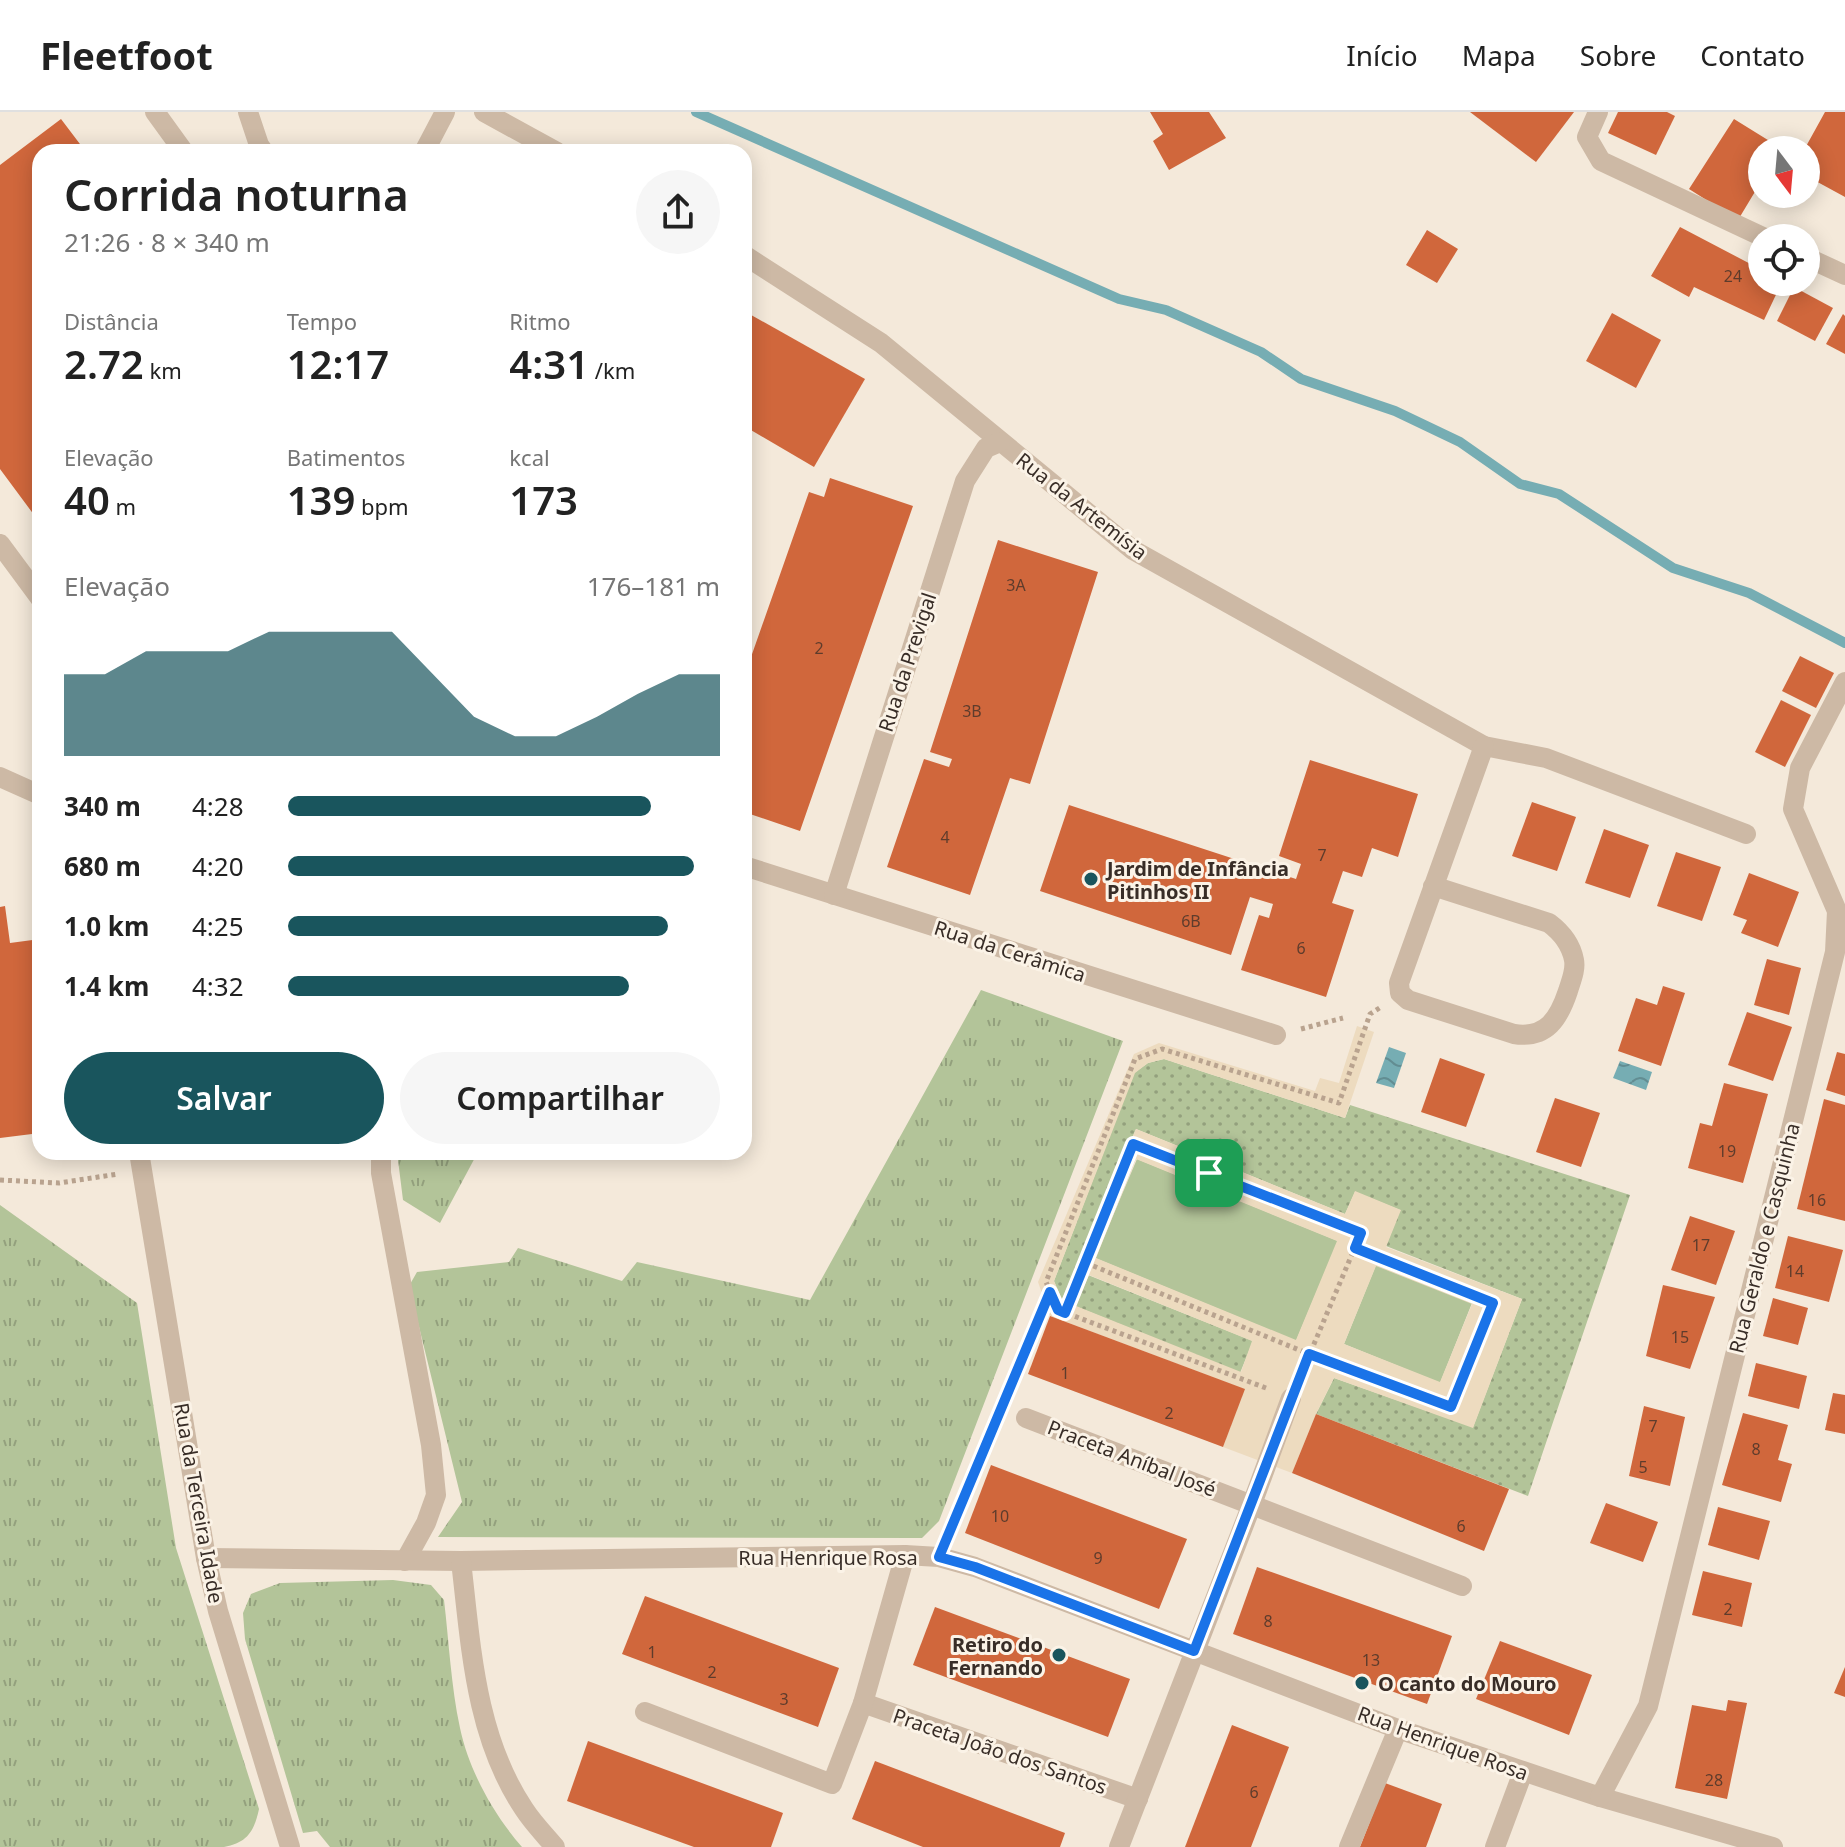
<!DOCTYPE html>
<html lang="pt">
<meta charset="utf-8">
<style>
:root{--surface:#fff;--page:#f6f6f6;--text:#222;--muted:#767676;--line:#e0e0e0;--accent:#19555d}
body{margin:0;font-family:"Noto Sans",sans-serif;background:var(--page);color:var(--text);height:100vh;display:flex;flex-direction:column;font-size:30px;white-space:nowrap}
*{box-sizing:border-box;margin:0}
p{font-size:26px;color:var(--muted)}
.icon{flex:none;width:44px;height:44px;fill:none;stroke:currentColor;stroke-width:2;stroke-linecap:round;stroke-linejoin:round}
.map{position:relative;flex:1;overflow:hidden}
.details{position:absolute;left:32px;top:32px;width:720px;height:1016px;display:flex;flex-direction:column;background:var(--surface);border-radius:24px;box-shadow:0 4px 20px #0003}
.details>*{flex:none}
.needle{width:52px;rotate:164deg}
.fabs{position:absolute;left:1748px;top:24px;display:grid;gap:16px}
.fabs a{display:grid;place-items:center;width:72px;height:72px;border-radius:50%;background:var(--surface);box-shadow:0 4px 20px #0003;font-size:40px}
.pin{position:absolute;display:grid;place-items:center;width:68px;height:68px;color:#fff;margin:-34px;border-radius:16px;box-shadow:0 4px 12px #0006}
.round{display:grid;place-items:center;flex:none;width:84px;height:84px;border-radius:42px;background:var(--page)}
.headline{display:flex;align-items:center;justify-content:space-between;height:136px;padding:0 32px}
h1{font-size:44px;font-weight:600;line-height:60px}
.stats{display:grid;grid-template-columns:repeat(3,1fr);gap:12px;height:136px;padding:8px 32px}
.stats div{display:grid;align-content:center}
.stats b{font-size:40px;font-weight:600}
.stats small{font-size:22px;font-weight:400}
.stats p{font-size:22px}
.chart{height:224px;padding:16px 32px}
.chart p{display:flex;justify-content:space-between}
.chart svg{width:100%;height:144px;margin-top:8px;fill:var(--accent);opacity:.7}
.button{display:flex;gap:16px;margin-top:auto;padding:16px 32px}
.button a{flex:1;height:92px;border-radius:48px;background:var(--accent);color:#fff;font-size:32px;font-weight:600;line-height:92px;text-align:center}
.button a+a{background:var(--page);color:var(--text)}
ul{padding:0 32px;list-style:none;font-size:26px}
li{display:grid;grid-template-columns:128px 96px 1fr;align-items:center;height:60px}
li i{height:20px;border-radius:10px;background:var(--accent)}
header{display:flex;align-items:center;gap:48px;box-sizing:border-box;height:112px;padding:0 40px;background:var(--surface);border-bottom:2px solid var(--line)}
header strong{font-size:38px}
nav{display:flex;gap:44px;margin-inline-start:auto;font-size:28px}
.map>svg:first-child{display:block}
.grass{fill:url(#grass-tufts)}
.park{fill:#b3c499}
.garden{fill:url(#garden-dots)}
.plaza{fill:#eddbbf;fill-rule:evenodd}
.water{fill:url(#water-waves)}
.lines{fill:none;stroke-linecap:round;stroke-linejoin:round}
.stream{stroke:#76adb3;stroke-width:10}
.building{fill:#d0673c}
.path{stroke:#b9a38f;stroke-width:5;stroke-dasharray:4 4;stroke-linecap:butt}
.minor{stroke:#cdb9a5;stroke-width:20}
.route-casing{stroke:#fff;stroke-width:16}
.route{stroke:#1a73e8;stroke-width:10}
.poi-dot{fill:#19555d;stroke:#fbf3e7;stroke-width:3}
.labels{text-anchor:middle;dominant-baseline:central;stroke-width:6;stroke-linejoin:round;paint-order:stroke}
.number-label{font-size:16px;fill:#5e3c2c}
.street-label{font-size:20px;fill:#382d27;stroke:#fbf3e7}
.poi-label{font-size:20px;font-weight:bold;fill:#382d27;stroke:#fbf3e7;text-anchor:start}
</style>
<header>
<strong>Fleetfoot</strong>
<nav><a>Início</a><a>Mapa</a><a>Sobre</a><a>Contato</a></nav>
</header>
<div class="map">
<svg width="1845" height="1735" viewBox="0 0 1845 1735">
<defs>
<pattern id="grass-tufts" width="24" height="20" patternUnits="userSpaceOnUse" patternTransform="scale(2)"><rect width="24" height="20" fill="#b3c499"/><path d="M3 7l-1-3M5 7V3M7 7l1-3M15 17l-1-3M17 17v-4M19 17l1-3" fill="none" stroke="#93a07d"/></pattern>
<pattern id="garden-dots" width="8" height="8" patternUnits="userSpaceOnUse" patternTransform="scale(2)"><rect width="8" height="8" fill="#b3c499"/><path d="M2 2h.1M6 6h.1" fill="none" stroke="#93a07d" stroke-width="1.8" stroke-linecap="round"/></pattern>
<pattern id="water-waves" width="16" height="10" patternUnits="userSpaceOnUse" patternTransform="scale(2)"><rect width="16" height="10" fill="#76adb3"/><path d="M0 5q4-4 8 0t8 0" fill="none" stroke="#628d92"/></pattern>
</defs>
<rect width="100%" height="100%" fill="#f4e9da"/>
<!-- grass -->
<g class="grass">
<polygon points="981,878 1123,929 939,1409 922,1426 438,1425 462,1390 409,1174 417,1160 509,1150 518,1136 622,1169 637,1150 810,1188"/>
<polygon points="397,1040 478,1040 440,1111 403,1088"/>
<path d="M 0,1093 L 137,1191 L 176,1436 L 259,1697 C 254,1720 247,1731 224,1735 L 0,1735 Z"/>
<path d="M 393,1468 L 431,1473 L 444,1488 C 449,1530 451,1574 460,1616 C 469,1659 494,1703 522,1735 L 330,1735 L 317,1719 L 303,1721 L 245,1527 L 243,1501 L 251,1482 L 280,1471 Z"/>
</g>
<!-- park -->
<g class="park">
<polygon points="1137,1047 1338,1129 1296,1229 1095,1146"/>
<polygon points="1376,1153 1472,1191 1440,1271 1344,1232"/>
</g>
<!-- garden -->
<g class="garden">
<polygon points="1164,947 1345,1006 1350,993 1630,1083 1528,1384 1316,1302 1334,1266 1473,1315 1522,1187 1386,1134 1400,1098 1355,1080 1345,1102 1136,1017 1062,1189 1054,1169 1134,961 1148,951"/>
<polygon points="1088,1163 1253,1229 1240,1261 1075,1194"/>
</g>
<!-- plaza -->
<path class="plaza" d="M 1357,914 L 1374,920 L 1345,1006 L 1164,947 L 1148,951 L 1135,961 L 1054,1169 L 1062,1187 L 1136,1017 L 1345,1102 L 1355,1079 L 1401,1098 L 1386,1135 L 1522,1187 L 1473,1316 L 1334,1266 L 1316,1302 L 1292,1361 L 1223,1335 L 1244,1277 L 1050,1204 L 1038,1170 L 1134,942 L 1159,931 L 1315,979 L 1320,966 L 1339,971 ZM 1136,1047 L 1337,1129 L 1296,1228 L 1096,1146 ZM 1376,1154 L 1472,1192 L 1440,1270 L 1344,1232 ZM 1089,1163 L 1252,1229 L 1241,1260 L 1076,1194 Z"/>
<!-- water -->
<g class="water">
<polygon points="1389,935 1406,941 1394,976 1376,971"/>
<polygon points="1620,949 1652,960 1646,978 1613,966"/>
</g>
<g class="lines">
<!-- stream -->
<polyline class="stream" points="696,0 1119,187 1166,198 1261,240 1301,267 1395,299 1460,330 1520,372 1559,382 1673,456 1749,481 1845,531"/>
</g>
<!-- building -->
<g class="building">
<polygon points="1150,0 1209,0 1226,26 1169,58 1153,29 1163,22"/>
<polygon points="1470,0 1574,0 1536,50"/>
<polygon points="1618,0 1667,0 1675,4 1656,43 1608,21"/>
<polygon points="1825,0 1845,0 1845,85 1812,67 1818,55 1806,49 1806,38 1804,38"/>
<polygon points="61,7 86,40 40,40 40,411 0,357 0,53"/>
<polygon points="1734,7 1784,38 1762,38 1762,68 1738,108 1689,77"/>
<polygon points="1680,115 1762,158 1762,170 1782,170 1764,208 1694,175 1689,185 1651,164"/>
<polygon points="1427,118 1458,137 1437,171 1406,153"/>
<polygon points="1794,175 1833,196 1815,229 1777,209"/>
<polygon points="744,199 865,267 814,355 744,314"/>
<polygon points="1612,201 1661,228 1636,276 1586,249"/>
<polygon points="1843,202 1845,204 1845,242 1826,232"/>
<polygon points="830,366 913,394 800,719 744,700 744,565 809,380 824,385"/>
<polygon points="998,428 1098,460 1030,672 1010,666 970,783 887,755 924,647 949,655 952,647 930,640"/>
<polygon points="1800,544 1834,561 1816,596 1782,579"/>
<polygon points="1781,588 1811,603 1785,655 1755,640"/>
<polygon points="1310,648 1418,682 1398,745 1372,736 1362,765 1343,759 1332,791 1354,798 1326,885 1241,858 1259,803 1269,806 1273,792 1250,785 1231,843 1040,779 1069,693 1296,767 1301,752 1279,744"/>
<polygon points="1532,690 1576,705 1557,759 1512,744"/>
<polygon points="1604,717 1649,733 1630,786 1585,771"/>
<polygon points="1676,740 1721,755 1702,809 1657,794"/>
<polygon points="1749,761 1799,780 1778,835 1741,821 1747,808 1733,803"/>
<polygon points="5,794 10,831 40,827 40,1021 0,1026 0,795"/>
<polygon points="1767,847 1801,856 1789,903 1754,893"/>
<polygon points="1663,874 1685,881 1661,954 1618,939 1636,886 1657,893"/>
<polygon points="1747,900 1792,915 1773,969 1728,953"/>
<polygon points="1837,940 1845,942 1845,984 1826,978"/>
<polygon points="1440,946 1485,962 1466,1015 1421,1000"/>
<polygon points="1724,971 1768,982 1743,1071 1688,1056 1700,1011 1712,1014"/>
<polygon points="1555,986 1600,1001 1581,1055 1536,1040"/>
<polygon points="1824,987 1845,993 1845,1109 1797,1097"/>
<polygon points="1690,1104 1735,1119 1716,1173 1671,1158"/>
<polygon points="1788,1124 1843,1138 1829,1190 1775,1176"/>
<polygon points="1663,1173 1715,1185 1690,1257 1646,1244"/>
<polygon points="1773,1186 1808,1196 1798,1233 1763,1224"/>
<polygon points="1050,1204 1245,1277 1223,1335 1028,1262"/>
<polygon points="1756,1251 1807,1264 1799,1297 1748,1284"/>
<polygon points="1833,1281 1845,1283 1845,1322 1825,1318"/>
<polygon points="1644,1294 1685,1305 1670,1374 1629,1364"/>
<polygon points="1743,1301 1788,1313 1778,1348 1792,1352 1781,1390 1722,1373"/>
<polygon points="1316,1302 1509,1377 1484,1439 1292,1361"/>
<polygon points="991,1353 1187,1427 1159,1497 965,1421"/>
<polygon points="1606,1391 1658,1410 1643,1450 1590,1431"/>
<polygon points="1718,1395 1770,1409 1759,1448 1708,1433"/>
<polygon points="1257,1455 1452,1524 1427,1592 1233,1522"/>
<polygon points="1703,1459 1752,1471 1742,1515 1692,1503"/>
<polygon points="645,1484 839,1556 818,1615 622,1542"/>
<polygon points="935,1495 1130,1567 1108,1625 913,1553"/>
<polygon points="1500,1529 1592,1563 1569,1623 1476,1587"/>
<polygon points="1845,1555 1845,1585 1834,1581"/>
<polygon points="1728,1588 1747,1591 1727,1687 1675,1676 1692,1593 1726,1599"/>
<polygon points="1232,1613 1289,1635 1251,1735 1185,1735"/>
<polygon points="588,1629 783,1701 771,1735 694,1735 567,1689"/>
<polygon points="875,1649 1065,1721 1060,1735 923,1735 852,1707"/>
<polygon points="1385,1671 1442,1692 1426,1735 1360,1735"/>
</g>
<g class="lines">
<!-- path -->
<g class="path">
<polyline points="1301,917 1343,906"/>
<polyline points="0,1068 59,1071 118,1062"/>
<polyline points="1086,1151 1309,1242 1451,1295 1493,1191 1355,1136"/>
<polyline points="1065,1201 1133,1032 1361,1121 1300,1265"/>
<polyline points="1266,1276 1058,1198 1046,1170 1135,947 1162,937 1339,991 1370,902 1381,895"/>
<polyline points="1006,1286 1050,1181"/>
<polyline points="949,1423 998,1307"/>
</g>
<!-- minor -->
<g class="minor">
<polyline points="155,0 184,40"/>
<polyline points="248,0 259,33 264,40"/>
<polyline points="484,0 557,40"/>
<polyline points="1598,0 1587,25 1601,49 1765,126"/>
<polyline points="424,40 445,0"/>
<polyline points="744,143 881,231 1133,438 1484,634 1546,646 1746,722"/>
<polyline points="1806,145 1845,163"/>
<polyline points="0,432 40,486"/>
<polyline points="0,665 40,683"/>
<polyline points="744,754 1276,923"/>
<path d="M 1433,774 L 1549,811 C 1561,820 1571,832 1574,848 C 1576,858 1571,869 1568,879 C 1559,906 1547,927 1514,922 L 1408,888 L 1400,881 L 1399,871 L 1484,634"/>
<polyline points="834,783 965,369 986,336 1000,330"/>
<polyline points="139,1040 206,1446 218,1499 290,1735"/>
<polyline points="381,1040 381,1061 431,1333 436,1383 426,1411 405,1449"/>
<polyline points="1026,1306 1462,1474"/>
<polyline points="206,1446 461,1449 905,1443 939,1445 975,1455 1398,1617 1600,1685 1773,1735"/>
<path d="M 461,1449 C 471,1534 475,1624 524,1697 C 533,1711 545,1723 555,1735"/>
<polyline points="863,1591 1138,1687"/>
<polyline points="645,1600 832,1672 863,1591 905,1443"/>
<polyline points="1600,1685 1648,1594 1835,840 1837,799 1793,697 1800,656 1845,570"/>
<polyline points="1119,1735 1252,1392 1291,1286"/>
<polyline points="1349,1735 1398,1617"/>
<polyline points="1495,1735 1523,1660"/>
</g>
</g>
<g class="lines">
<!-- route casing -->
<g class="route-casing">
<polygon id="route" points="1133,1032 1361,1121 1355,1136 1493,1191 1451,1295 1309,1242 1194,1539 975,1455 939,1445 1050,1180 1058,1198 1065,1201"/>
</g>
<!-- route -->
<use href="#route" class="route"/>
</g>
<!-- markers -->
<g class="poi-dot">
<circle cx="1091" cy="767" r="8"/>
<circle cx="1059" cy="1543" r="8"/>
<circle cx="1362" cy="1571" r="8"/>
</g>
<g class="labels">
<!-- number labels -->
<g class="number-label">
<text x="1733" y="164">24</text>
<text x="1016" y="473">3A</text>
<text x="819" y="536">2</text>
<text x="972" y="599">3B</text>
<text x="945" y="725">4</text>
<text x="1322" y="743">7</text>
<text x="1191" y="809">6B</text>
<text x="1301" y="836">6</text>
<text x="1727" y="1039">19</text>
<text x="1817" y="1088">16</text>
<text x="1701" y="1133">17</text>
<text x="1795" y="1159">14</text>
<text x="1680" y="1225">15</text>
<text x="1065" y="1261">1</text>
<text x="1169" y="1301">2</text>
<text x="1653" y="1314">7</text>
<text x="1756" y="1337">8</text>
<text x="1643" y="1355">5</text>
<text x="1000" y="1404">10</text>
<text x="1461" y="1414">6</text>
<text x="1098" y="1446">9</text>
<text x="1728" y="1497">2</text>
<text x="1268" y="1509">8</text>
<text x="652" y="1540">1</text>
<text x="1371" y="1548">13</text>
<text x="712" y="1560">2</text>
<text x="784" y="1587">3</text>
<text x="1714" y="1668">28</text>
<text x="1254" y="1680">6</text>
</g>
<!-- street labels -->
<g class="street-label">
<text transform="translate(1082 394) rotate(38)">Rua da Artemísia</text>
<text transform="translate(907 550) rotate(-72)">Rua da Previgal</text>
<text transform="translate(1010 839) rotate(18)">Rua da Cerâmica</text>
<text transform="translate(1764 1126) rotate(-76)">Rua Geraldo e Casquinha</text>
<text transform="translate(1132 1346) rotate(21)">Praceta Aníbal José</text>
<text transform="translate(199 1391) rotate(80)">Rua da Terceira Idade</text>
<text x="828" y="1445">Rua Henrique Rosa</text>
<text transform="translate(1443 1631) rotate(20)">Rua Henrique Rosa</text>
<text transform="translate(1000 1639) rotate(19)">Praceta João dos Santos</text>
</g>
<!-- poi labels -->
<g class="poi-label">
<text x="1107" y="756">Jardim de Infância<tspan x="1107" dy="23">Pitinhos II</tspan></text>
<text x="1043" y="1532" text-anchor="end">Retiro do<tspan x="1043" dy="23">Fernando</tspan></text>
<text x="1378" y="1571">O canto do Mouro</text>
</g>
</g>
</svg>
<div class="fabs">
<a><svg class="needle" viewBox="-14 -14 28 28"><path d="M0-13l5 13h-10z" fill="#e53935"/><path d="M0 13l5-13h-10z" fill="#767676"/></svg></a>
<a><svg class="icon" aria-label="locate" viewBox="0 0 24 24"><circle cx="12" cy="12" r="6"/><path d="M12 2v4M12 18v4M2 12h4M18 12h4"/></svg></a>
</div>
<div class="pin" style="left:1209px;top:1061px;background:#1e9e55"><svg class="icon" aria-label="arrive" viewBox="0 0 24 24"><path d="M6 21V4h12l-3 4 3 4H6"/></svg></div>
<section class="details">
<div class="headline"><div><h1>Corrida noturna</h1><p>21:26 · 8 × 340 m</p></div><a class="round"><svg class="icon" aria-label="share" viewBox="0 0 24 24"><path d="M12 15V3M7 8l5-5 5 5M5 13v7h14v-7"/></svg></a></div>
<div class="stats">
<div><p>Distância</p><b>2.72<small> km</small></b></div>
<div><p>Tempo</p><b>12:17</b></div>
<div><p>Ritmo</p><b>4:31<small> /km</small></b></div>
</div>
<div class="stats">
<div><p>Elevação</p><b>40<small> m</small></b></div>
<div><p>Batimentos</p><b>139<small> bpm</small></b></div>
<div><p>kcal</p><b>173</b></div>
</div>
<div class="chart"><p><span>Elevação</span>176–181 m</p>
<svg viewBox="0 0 160 44" preserveAspectRatio="none"><path d="M0 44V19L10 19L20 12L30 12L40 12L50 6L60 6L70 6L80 6L90 19L100 32L110 38L120 38L130 32L140 25L150 19L160 19V44z"/></svg>
</div>
<ul>
<li><b>340 m</b>4:28<i style="width:84%"></i></li>
<li><b>680 m</b>4:20<i style="width:94%"></i></li>
<li><b>1.0 km</b>4:25<i style="width:88%"></i></li>
<li><b>1.4 km</b>4:32<i style="width:79%"></i></li>
</ul>
<div class="button"><a>Salvar</a><a>Compartilhar</a></div>
</section>
</div>
